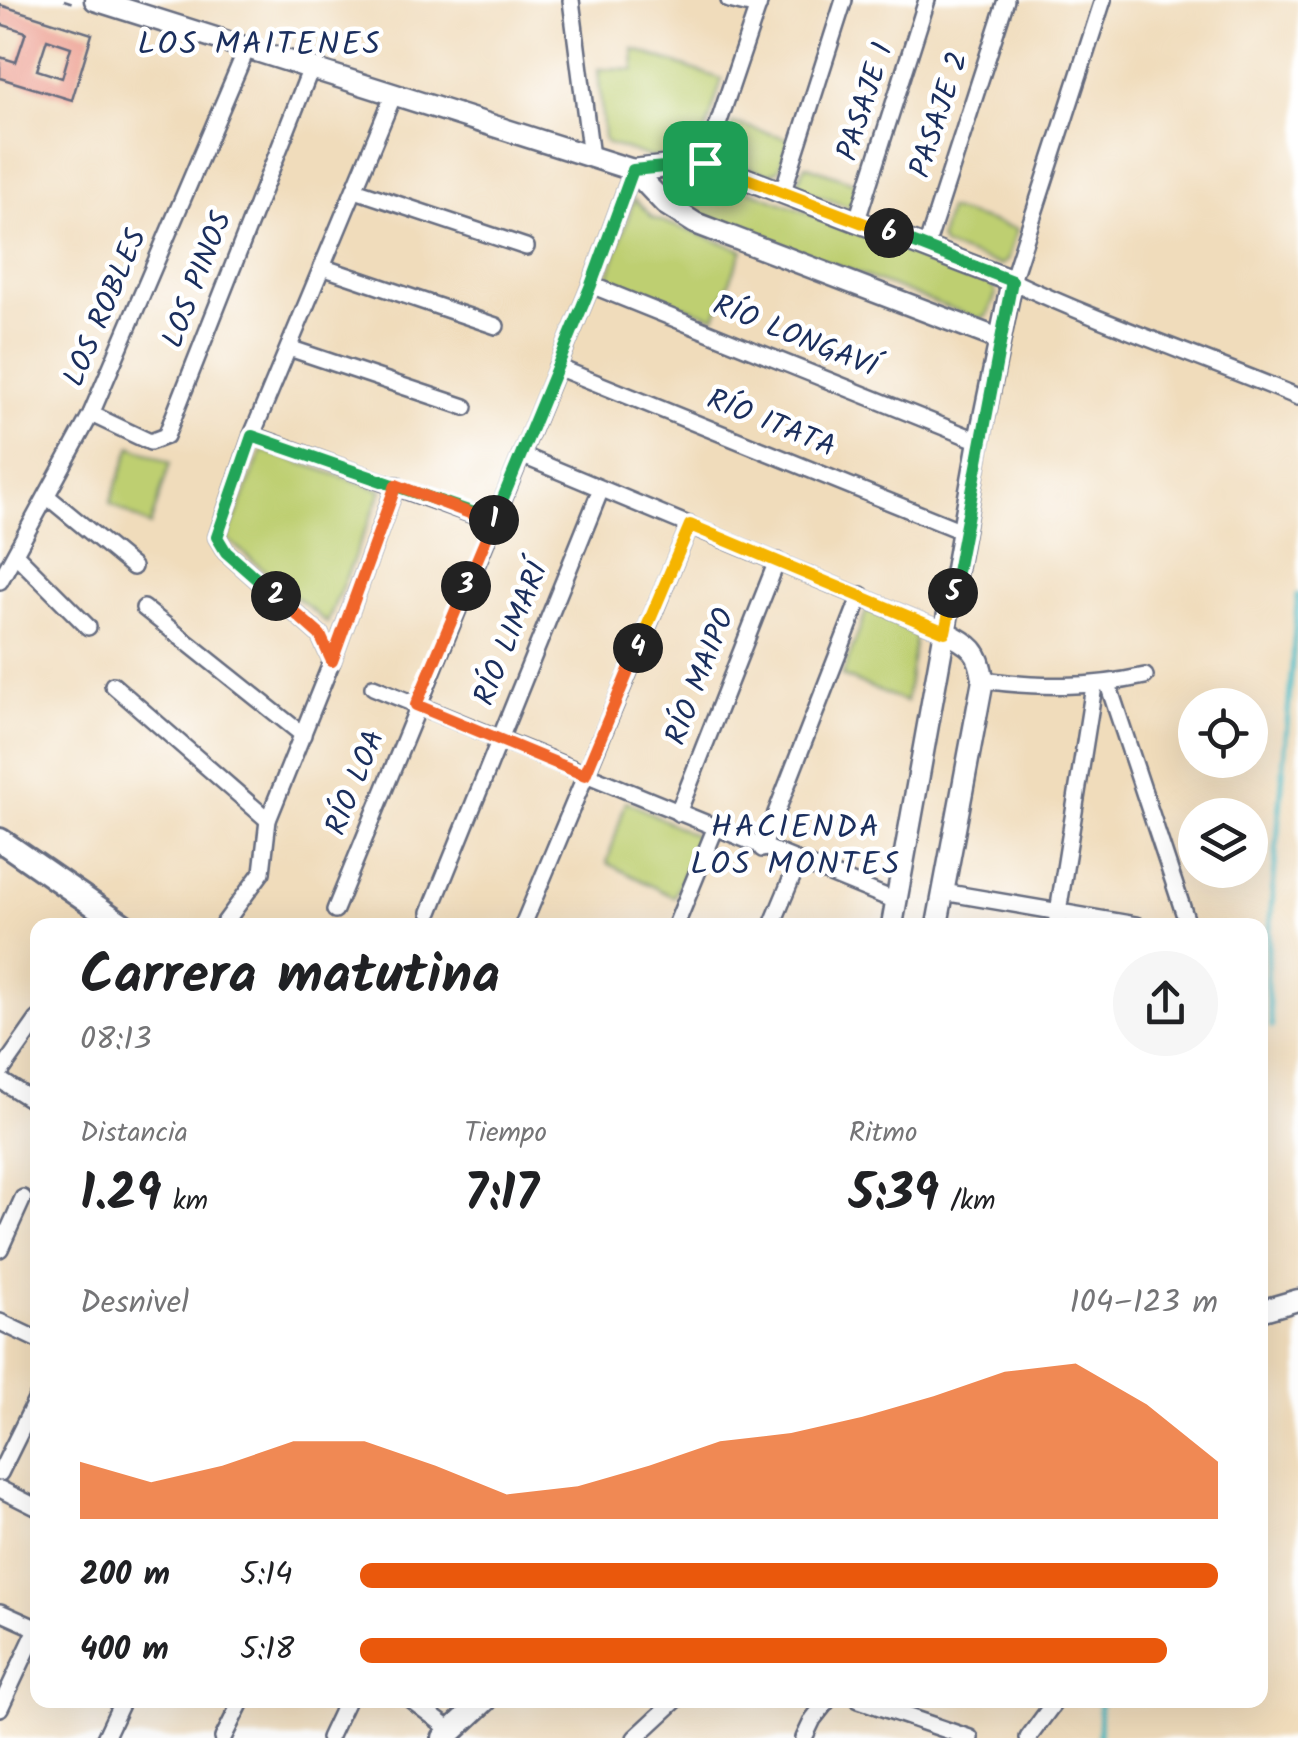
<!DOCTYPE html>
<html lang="es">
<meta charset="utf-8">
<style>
:root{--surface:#fff;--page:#f6f6f6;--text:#202124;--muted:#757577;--accent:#ea580c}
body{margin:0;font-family:Kalam,sans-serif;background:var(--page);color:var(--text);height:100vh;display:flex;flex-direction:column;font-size:38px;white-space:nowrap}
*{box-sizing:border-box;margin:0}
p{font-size:32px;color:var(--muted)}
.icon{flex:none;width:55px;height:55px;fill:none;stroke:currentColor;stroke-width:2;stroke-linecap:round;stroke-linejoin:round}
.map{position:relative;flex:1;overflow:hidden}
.details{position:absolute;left:30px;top:918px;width:1238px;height:790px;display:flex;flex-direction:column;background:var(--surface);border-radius:20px;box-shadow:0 10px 40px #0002}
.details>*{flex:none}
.controls{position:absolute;left:1178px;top:688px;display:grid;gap:20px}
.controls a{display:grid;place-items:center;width:90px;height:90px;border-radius:50%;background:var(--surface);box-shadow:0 10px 40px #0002;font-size:50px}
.pin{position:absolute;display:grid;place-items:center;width:85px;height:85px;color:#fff;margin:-42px;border-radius:20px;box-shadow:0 5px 15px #0006}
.km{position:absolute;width:50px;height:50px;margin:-25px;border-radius:50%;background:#222;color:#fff;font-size:28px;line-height:50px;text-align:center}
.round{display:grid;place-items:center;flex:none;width:105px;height:105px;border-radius:52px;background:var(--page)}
.overview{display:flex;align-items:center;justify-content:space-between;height:170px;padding:0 50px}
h1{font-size:55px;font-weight:700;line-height:75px}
.metrics{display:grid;grid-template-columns:repeat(3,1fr);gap:15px;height:170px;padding:10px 50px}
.metrics div{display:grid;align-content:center}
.metrics b{font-size:50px;font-weight:700}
.metrics small{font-size:28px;font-weight:400}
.metrics p{font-size:28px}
.chart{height:280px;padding:20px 50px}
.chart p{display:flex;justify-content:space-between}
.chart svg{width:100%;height:180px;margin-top:10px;fill:var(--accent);opacity:.7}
ul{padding:0 50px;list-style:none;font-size:32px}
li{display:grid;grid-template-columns:160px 120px 1fr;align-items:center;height:75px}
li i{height:25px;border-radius:12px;background:var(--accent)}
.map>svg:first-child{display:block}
.green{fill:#becf71;stroke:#6c7f68;stroke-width:2.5}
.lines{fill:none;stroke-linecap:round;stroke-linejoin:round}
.stream{stroke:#4bbac2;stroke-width:5}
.building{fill:#eea698;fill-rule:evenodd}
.minor-casing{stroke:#666c7f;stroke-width:20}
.tertiary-casing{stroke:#666c7f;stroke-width:25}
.secondary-casing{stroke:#666c7f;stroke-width:28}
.path{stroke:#666c7f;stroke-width:2.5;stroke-dasharray:8 8;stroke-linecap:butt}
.minor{stroke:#fff;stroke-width:15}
.tertiary{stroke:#fff;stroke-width:20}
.secondary{stroke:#fff;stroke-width:22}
.split-1-casing{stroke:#fff;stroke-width:20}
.split-2-casing{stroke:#fff;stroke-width:20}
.split-3-casing{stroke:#fff;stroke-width:20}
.split-4-casing{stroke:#fff;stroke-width:20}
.split-5-casing{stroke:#fff;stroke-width:20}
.split-6-casing{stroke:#fff;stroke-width:20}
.split-7-casing{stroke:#fff;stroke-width:20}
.split-1{stroke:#22a559;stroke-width:12}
.split-2{stroke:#22a559;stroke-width:12}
.split-3{stroke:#f0652b;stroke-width:12}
.split-4{stroke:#f0652b;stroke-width:12}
.split-5{stroke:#f5b400;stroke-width:12}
.split-6{stroke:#22a559;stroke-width:12}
.split-7{stroke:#f5b400;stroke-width:12}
.labels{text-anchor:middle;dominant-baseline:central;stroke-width:9;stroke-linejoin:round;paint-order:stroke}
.street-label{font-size:30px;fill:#1b2f5e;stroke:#fff}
.neighbourhood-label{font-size:32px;letter-spacing:2.5px;fill:#1b2f5e;stroke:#fff}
</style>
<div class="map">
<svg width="1298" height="1738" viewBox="0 0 1298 1738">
<rect width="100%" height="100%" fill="#fff"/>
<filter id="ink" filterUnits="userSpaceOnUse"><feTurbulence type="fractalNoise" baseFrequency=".01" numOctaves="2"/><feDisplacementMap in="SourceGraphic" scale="20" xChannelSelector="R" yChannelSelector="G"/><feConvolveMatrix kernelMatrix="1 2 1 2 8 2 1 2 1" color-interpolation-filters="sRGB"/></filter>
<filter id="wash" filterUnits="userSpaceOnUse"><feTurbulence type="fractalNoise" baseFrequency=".0048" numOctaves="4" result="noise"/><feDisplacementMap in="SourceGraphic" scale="40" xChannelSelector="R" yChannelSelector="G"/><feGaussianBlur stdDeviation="2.25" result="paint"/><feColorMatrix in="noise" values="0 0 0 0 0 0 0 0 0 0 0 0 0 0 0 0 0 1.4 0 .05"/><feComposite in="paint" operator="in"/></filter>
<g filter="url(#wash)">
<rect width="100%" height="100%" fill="#f0dcbb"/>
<!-- green -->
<g class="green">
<polygon points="633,49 722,79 703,141 694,149 653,158 608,144 604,139 598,69 634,70"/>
<polygon points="733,123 790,139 779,170 769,174 726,161 723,153"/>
<polygon points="805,165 859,184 851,208 799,189 797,183"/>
<path d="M 696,174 L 713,177 L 991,282 L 996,294 L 987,316 L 979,319 L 707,217 C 689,209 669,200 661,181 L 666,176 Z"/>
<polygon points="634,199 653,218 743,250 715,317 607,280"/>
<polygon points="948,209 1017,229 1007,261 1001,265 944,246 940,239"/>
<polygon points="131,446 170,463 150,526 110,503"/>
<polygon points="262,450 382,490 327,623 227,539"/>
<polygon points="867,609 916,634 906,702 842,676"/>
<polygon points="626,801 700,838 674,897 607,863"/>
</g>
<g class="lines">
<!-- stream -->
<g class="stream">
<polyline points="1272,1027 1267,988 1268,948 1298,595"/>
<polyline points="1099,1738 1100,1700"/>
</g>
</g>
<g id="blocks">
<!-- building -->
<path class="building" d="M 0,5 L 92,34 L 72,100 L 0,78 L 0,57 L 16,62 L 26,32 L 0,24 ZM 47,39 L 71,47 L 62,78 L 37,70 Z"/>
</g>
</g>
<g filter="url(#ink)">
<use href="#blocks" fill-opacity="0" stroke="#666c7f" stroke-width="2.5"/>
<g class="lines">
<!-- minor casing -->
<g class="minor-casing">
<g id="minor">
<polyline points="571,0 591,157"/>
<polyline points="729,0 758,7"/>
<path d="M 1103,0 L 1012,281 C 1105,325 1203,357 1298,397"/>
<polyline points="705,163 760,0"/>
<polyline points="355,190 526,247"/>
<polyline points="783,191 844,0"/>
<polyline points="857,220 927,0"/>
<polyline points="926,247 1006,0"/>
<polyline points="322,267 496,326"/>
<polyline points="591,285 979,441"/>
<polyline points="289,348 465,407"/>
<polyline points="557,367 964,532"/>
<polyline points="91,414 150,442 166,436 311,68"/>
<polyline points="252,435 493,522"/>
<polyline points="521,455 945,632"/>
<polyline points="48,497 133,567"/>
<polyline points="16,555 88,627"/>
<polyline points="0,581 91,414 247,48"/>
<polyline points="144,608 303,735"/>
<polyline points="332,661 396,485"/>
<path d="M 983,680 C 1039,688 1090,688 1145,676"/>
<polyline points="1108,684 1188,925"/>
<polyline points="113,685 268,820"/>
<polyline points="373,687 896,901"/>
<polyline points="678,813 777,561"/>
<polyline points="762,849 861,595"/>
<polyline points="943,892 1136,925"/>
<polyline points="335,910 591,285 633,170"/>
<polyline points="430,912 601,489"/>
<polyline points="223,925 262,872 268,820 332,661 320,635 226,552 217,537 252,435 394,94"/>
<polyline points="523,925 690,525"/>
<polyline points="676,925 715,829"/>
<polyline points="772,925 798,863"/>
<polyline points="1056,925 1094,686"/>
<polyline points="0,1073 38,1019"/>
<polyline points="0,1080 38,1104"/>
<polyline points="0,1249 23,1198"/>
<polyline points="0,1322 38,1340"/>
<polyline points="0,1473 38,1396"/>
<polyline points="0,1489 38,1508"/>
<polyline points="0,1612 38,1629"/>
<polyline points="411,1700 452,1731"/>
<polyline points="859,1700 970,1738"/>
<polyline points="0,1708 37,1629"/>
<polyline points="105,1738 123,1700"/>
<polyline points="223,1738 242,1700"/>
<polyline points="329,1738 347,1700"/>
<polyline points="635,1738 676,1700"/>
<polyline points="804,1738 813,1719 828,1700"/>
<polyline points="1028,1738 1056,1700"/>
</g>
</g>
<!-- tertiary casing -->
<g class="tertiary-casing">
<g id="tertiary">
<polyline points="95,0 633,170 665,204 695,223 999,339"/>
<polyline points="633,170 705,163 1012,281 979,441 892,925"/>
<path d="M 937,925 L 983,680 C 980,651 970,644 945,632"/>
<polyline points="1260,1311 1298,1300"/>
</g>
</g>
<!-- secondary casing -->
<g class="secondary-casing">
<g id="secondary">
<polyline points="0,840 123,925"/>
<polyline points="444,1738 485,1700"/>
</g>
</g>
<!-- path -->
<polyline class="path" points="64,0 76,4"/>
<!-- minor -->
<use href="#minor" class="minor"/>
<!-- tertiary -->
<use href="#tertiary" class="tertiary"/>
<!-- secondary -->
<use href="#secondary" class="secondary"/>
</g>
</g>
<g class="lines" filter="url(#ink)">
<!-- split-1 casing -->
<g class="split-1-casing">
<polyline id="split-1" points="494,520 591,285 633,170 705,163"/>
</g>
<!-- split-2 casing -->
<g class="split-2-casing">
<polyline id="split-2" points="276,596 226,552 217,537 252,436 494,520"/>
</g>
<!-- split-3 casing -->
<g class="split-3-casing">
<polyline id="split-3" points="276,596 320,635 332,661 396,485 493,522 466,586"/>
</g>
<!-- split-4 casing -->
<g class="split-4-casing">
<polyline id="split-4" points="466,586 416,705 585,775 638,648"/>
</g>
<!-- split-5 casing -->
<g class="split-5-casing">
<polyline id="split-5" points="638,648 690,525 945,632 953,593"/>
</g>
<!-- split-6 casing -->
<g class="split-6-casing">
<polyline id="split-6" points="889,233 1012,281 953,593"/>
</g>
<!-- split-7 casing -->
<g class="split-7-casing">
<polyline id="split-7" points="705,163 889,233"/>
</g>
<!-- split-1 -->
<use href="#split-1" class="split-1"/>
<!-- split-2 -->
<use href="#split-2" class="split-2"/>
<!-- split-3 -->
<use href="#split-3" class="split-3"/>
<!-- split-4 -->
<use href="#split-4" class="split-4"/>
<!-- split-5 -->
<use href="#split-5" class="split-5"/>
<!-- split-6 -->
<use href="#split-6" class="split-6"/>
<!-- split-7 -->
<use href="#split-7" class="split-7"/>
</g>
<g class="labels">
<!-- street labels -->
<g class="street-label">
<text transform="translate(866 102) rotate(-72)">PASAJE 1</text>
<text transform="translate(940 115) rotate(-72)">PASAJE 2</text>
<text transform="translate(198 280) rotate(-69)">LOS PINOS</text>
<text transform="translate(106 308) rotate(-67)">LOS ROBLES</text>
<text transform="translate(795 337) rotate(22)">RÍO LONGAVÍ</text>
<text transform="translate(771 424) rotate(22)">RÍO ITATA</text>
<text transform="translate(512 634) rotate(-68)">RÍO LIMARÍ</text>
<text transform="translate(701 677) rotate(-69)">RÍO MAIPO</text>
<text transform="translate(356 783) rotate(-68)">RÍO LOA</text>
</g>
<!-- neighbourhood labels -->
<g class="neighbourhood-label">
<text x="260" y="45">LOS MAITENES</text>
<text x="796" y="828">HACIENDA<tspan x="796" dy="37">LOS MONTES</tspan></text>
</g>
</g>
</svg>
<div class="controls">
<a><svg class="icon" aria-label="locate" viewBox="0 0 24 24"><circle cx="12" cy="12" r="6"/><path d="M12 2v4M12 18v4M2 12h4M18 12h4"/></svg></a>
<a><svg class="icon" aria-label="layers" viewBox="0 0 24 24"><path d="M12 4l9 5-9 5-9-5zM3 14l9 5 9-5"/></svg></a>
</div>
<div class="pin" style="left:705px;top:163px;background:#1e9e55"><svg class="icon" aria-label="arrive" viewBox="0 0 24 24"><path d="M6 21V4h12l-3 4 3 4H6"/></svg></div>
<b class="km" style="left:494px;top:520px">1</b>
<b class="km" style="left:276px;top:596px">2</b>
<b class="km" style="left:466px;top:586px">3</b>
<b class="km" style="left:638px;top:648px">4</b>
<b class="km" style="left:953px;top:593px">5</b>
<b class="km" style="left:889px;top:233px">6</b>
<section class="details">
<div class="overview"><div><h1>Carrera matutina</h1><p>08:13</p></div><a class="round"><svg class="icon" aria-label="share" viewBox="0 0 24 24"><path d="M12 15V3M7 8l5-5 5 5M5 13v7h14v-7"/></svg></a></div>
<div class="metrics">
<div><p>Distancia</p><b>1.29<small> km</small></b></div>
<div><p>Tiempo</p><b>7:17</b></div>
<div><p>Ritmo</p><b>5:39<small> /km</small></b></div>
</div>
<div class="chart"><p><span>Desnivel</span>104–123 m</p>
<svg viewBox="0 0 160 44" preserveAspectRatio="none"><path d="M0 44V30L10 35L20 31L30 25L40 25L50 31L60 38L70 36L80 31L90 25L100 23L110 19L120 14L130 8L140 6L150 16L160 30V44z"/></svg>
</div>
<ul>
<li><b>200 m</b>5:14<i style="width:100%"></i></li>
<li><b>400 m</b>5:18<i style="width:94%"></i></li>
</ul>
</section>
</div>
